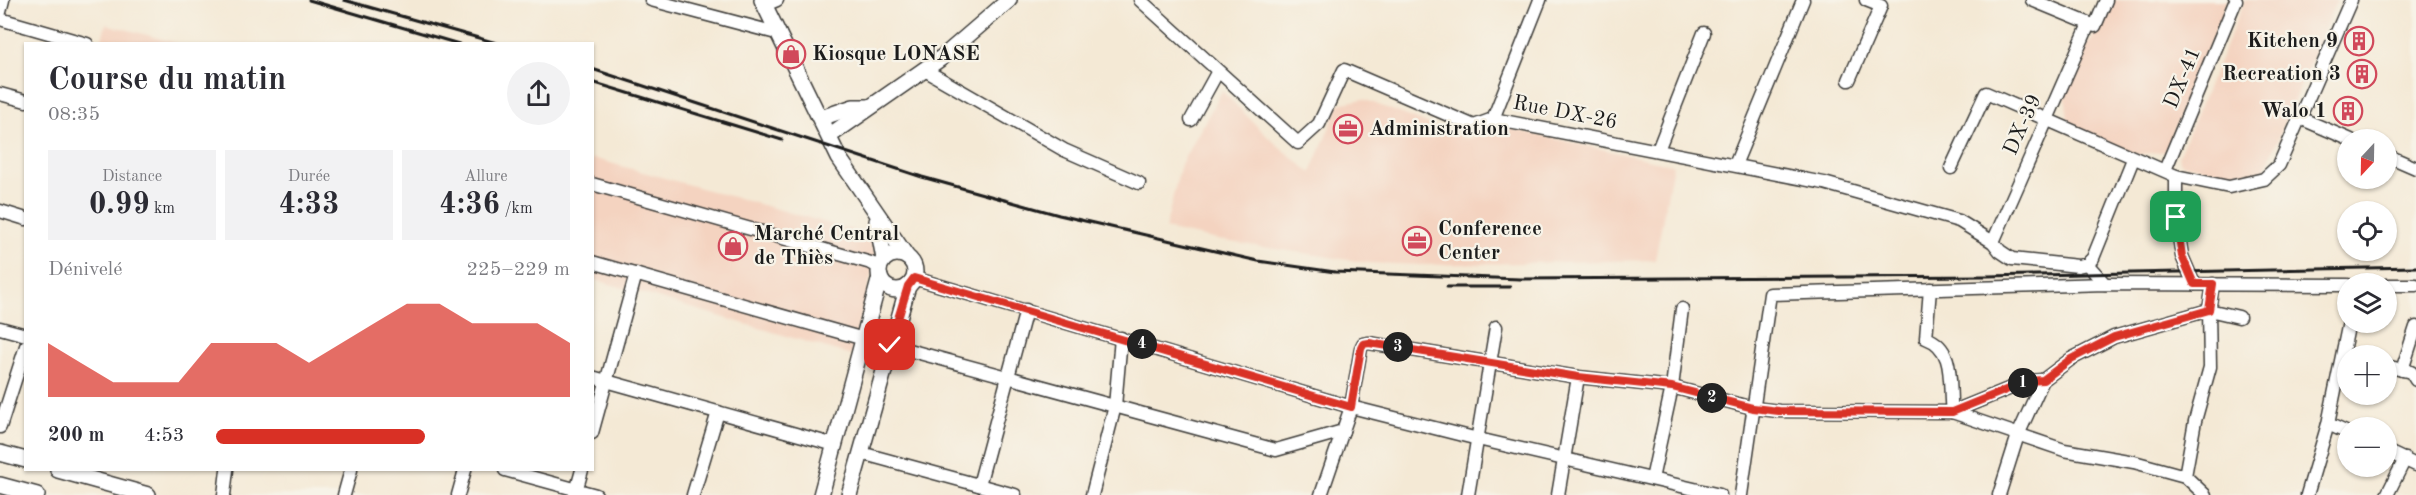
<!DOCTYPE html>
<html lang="fr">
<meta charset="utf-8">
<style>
:root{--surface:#fff;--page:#f2f2f3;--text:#2b2b33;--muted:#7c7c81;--accent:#d93025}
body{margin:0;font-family:"Old Standard TT",serif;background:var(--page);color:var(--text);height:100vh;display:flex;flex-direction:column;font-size:22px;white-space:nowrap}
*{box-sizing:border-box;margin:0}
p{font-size:20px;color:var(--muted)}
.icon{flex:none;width:33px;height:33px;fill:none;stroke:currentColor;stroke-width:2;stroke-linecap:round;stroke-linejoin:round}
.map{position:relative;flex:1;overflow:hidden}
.details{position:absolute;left:24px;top:42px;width:570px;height:429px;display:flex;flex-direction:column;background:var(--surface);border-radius:0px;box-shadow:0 2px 4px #0004}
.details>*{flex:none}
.needle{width:39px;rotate:202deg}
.fabs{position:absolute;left:2337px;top:129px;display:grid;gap:12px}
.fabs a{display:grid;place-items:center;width:60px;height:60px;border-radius:50%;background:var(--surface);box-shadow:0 2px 4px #0004;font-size:30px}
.pin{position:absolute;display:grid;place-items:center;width:51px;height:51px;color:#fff;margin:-26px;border-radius:12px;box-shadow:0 3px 9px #0006}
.km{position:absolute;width:30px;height:30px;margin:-15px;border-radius:50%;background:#222;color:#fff;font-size:16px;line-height:30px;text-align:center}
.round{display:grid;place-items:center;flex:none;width:63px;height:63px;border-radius:32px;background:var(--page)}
.summary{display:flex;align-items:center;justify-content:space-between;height:102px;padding:0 24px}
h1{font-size:33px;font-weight:700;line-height:45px}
.figures{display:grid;grid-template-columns:repeat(3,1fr);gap:9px;height:102px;padding:6px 24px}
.figures div{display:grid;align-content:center;border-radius:0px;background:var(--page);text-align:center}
.figures b{font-size:30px;font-weight:700}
.figures small{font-size:16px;font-weight:400}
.figures p{font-size:16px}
.chart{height:168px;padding:12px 24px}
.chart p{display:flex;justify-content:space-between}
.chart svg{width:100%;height:108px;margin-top:6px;fill:var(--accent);opacity:.7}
ul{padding:0 24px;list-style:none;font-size:20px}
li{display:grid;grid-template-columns:96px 72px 1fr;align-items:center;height:45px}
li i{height:15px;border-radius:8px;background:var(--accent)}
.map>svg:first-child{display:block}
.built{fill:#f4d3c0}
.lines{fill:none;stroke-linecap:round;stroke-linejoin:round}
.minor-casing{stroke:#3c3b38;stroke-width:15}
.major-casing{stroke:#3c3b38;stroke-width:18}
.minor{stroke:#fff;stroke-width:12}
.major{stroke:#fff;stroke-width:15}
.rail{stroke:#1c1c1c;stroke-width:3}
.route-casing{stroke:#fff;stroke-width:12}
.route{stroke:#d93025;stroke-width:8}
.labels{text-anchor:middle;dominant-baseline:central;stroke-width:4.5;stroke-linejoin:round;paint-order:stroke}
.poi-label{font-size:21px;font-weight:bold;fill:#1c1c1c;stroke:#f7f3e8;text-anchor:start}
.street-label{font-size:21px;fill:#1c1c1c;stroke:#f7f3e8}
</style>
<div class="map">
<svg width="2416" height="495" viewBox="0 0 2416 495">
<rect width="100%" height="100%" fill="#f7f3e8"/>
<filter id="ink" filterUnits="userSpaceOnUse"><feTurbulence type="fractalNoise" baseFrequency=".0167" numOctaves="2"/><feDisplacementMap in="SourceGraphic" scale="12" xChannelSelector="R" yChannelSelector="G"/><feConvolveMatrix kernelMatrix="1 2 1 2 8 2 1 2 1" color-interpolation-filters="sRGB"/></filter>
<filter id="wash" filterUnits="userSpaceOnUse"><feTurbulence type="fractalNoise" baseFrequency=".008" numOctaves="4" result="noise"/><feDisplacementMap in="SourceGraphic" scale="24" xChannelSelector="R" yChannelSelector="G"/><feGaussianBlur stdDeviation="1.35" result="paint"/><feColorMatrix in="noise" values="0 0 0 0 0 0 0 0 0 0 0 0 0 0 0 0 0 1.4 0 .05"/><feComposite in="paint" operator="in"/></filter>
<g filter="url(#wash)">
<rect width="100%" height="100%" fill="#f4e9d5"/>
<!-- built -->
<g class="built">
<polygon points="2110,0 2228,0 2165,151 2135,155 2087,134 2068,120 2064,85 2081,47 2092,41"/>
<polygon points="2245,0 2337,0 2264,171 2239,177 2181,163 2178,157"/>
<polygon points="106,24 177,43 101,43"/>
<polygon points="1222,91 1268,137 1311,173 1339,104 1363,99 1467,139 1503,127 1673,165 1655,260 1421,265 1368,263 1218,240 1165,229 1181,164"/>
<polygon points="592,158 871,235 876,258 851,355 593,279"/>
</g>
</g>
<g filter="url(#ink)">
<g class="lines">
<!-- minor casing -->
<g class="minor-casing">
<g id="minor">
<polyline points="651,0 780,34"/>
<polyline points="1140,0 1298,143 1319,124 1344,70 1474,126 1493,119 1824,183 1959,221 1993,242 2000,251 2012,259 2078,266 2087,264 2093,258 2133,159"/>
<polyline points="2032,0 2095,26 2106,0"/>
<polyline points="765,5 777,0"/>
<polyline points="0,12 3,0"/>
<polyline points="0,19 87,44"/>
<polyline points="923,69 1064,150 1139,183"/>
<polyline points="1849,80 1881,6 1866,0"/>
<polyline points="0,94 26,101"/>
<polyline points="2300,118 2351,140"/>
<polyline points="1493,119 1540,0"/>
<polyline points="1191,120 1218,71"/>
<polyline points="1658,150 1704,33"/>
<polyline points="2386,155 2416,168"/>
<polyline points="1735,165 1803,0"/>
<polyline points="1951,168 1986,93 2176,176 2229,187 2264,179 2279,165 2351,0"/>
<polyline points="2165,170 2236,0"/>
<polyline points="2176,176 2176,217 2182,256 2194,284"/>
<polyline points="592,184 871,263 880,268"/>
<polyline points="0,211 26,219"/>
<polyline points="1993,242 2089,24"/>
<polyline points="592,262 864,339"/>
<polyline points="2087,264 2105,284"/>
<polyline points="914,278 1351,407 1478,439 1720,495"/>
<polyline points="2386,285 2416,285"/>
<path d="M 1930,289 L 1926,338 C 1957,349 1948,386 1952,412"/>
<polyline points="0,328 26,335"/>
<polyline points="890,345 1276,450 1343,431"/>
<polyline points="2386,366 2411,372 2416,380"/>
<polyline points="2402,370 2416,327"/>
<polyline points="592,377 835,445"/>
<polyline points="1952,412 2028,381 2043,380"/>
<polyline points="2328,424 2348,433"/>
<polyline points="0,427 26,346"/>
<polyline points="592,433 636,274"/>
<polyline points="2386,451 2416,465"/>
<polyline points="861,453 1015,495"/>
<polyline points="505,470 596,495"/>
<polyline points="1652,479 1672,387 1682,309"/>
<polyline points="979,485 1026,310"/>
<polyline points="224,495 227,470"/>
<polyline points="344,495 351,470"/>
<polyline points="458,495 465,470"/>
<polyline points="575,495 582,470"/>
<polyline points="693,495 718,412"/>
<polyline points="1092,495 1115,406 1121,338"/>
<polyline points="1321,495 1351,407 1361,348 1363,344 1369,343 1578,377 1672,387 1753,408 1779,411 1952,412 2064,450 2134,462 2185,476"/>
<polyline points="1468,495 1496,327"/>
<polyline points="1558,495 1578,377"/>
<polyline points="1741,495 1770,294 2105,284 2348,285"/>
<polyline points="1999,495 2018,435 2043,380 2071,359 2114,337 2209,310 2213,284"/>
<polyline points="2205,495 2185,476 2195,421 2210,367 2209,310 2239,317"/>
<polyline points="2307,495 2328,424 2349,322"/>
<polyline points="2387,495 2405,459"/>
</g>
</g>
<!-- major casing -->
<g class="major-casing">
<g id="major">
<polyline points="762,0 839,158 907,257"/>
<polyline points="821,118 853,107 868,107"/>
<polyline points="829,136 944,56 1009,0"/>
<polyline points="877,221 884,259"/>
<circle cx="897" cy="272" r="18"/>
<polyline points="0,453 26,460"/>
<polyline points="58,470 148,495"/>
<polyline points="0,485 37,495"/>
<polyline points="821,495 880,277"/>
<polyline points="849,495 908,286"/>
</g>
</g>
<!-- minor -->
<use href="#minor" class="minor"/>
<!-- major -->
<use href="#major" class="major"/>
<!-- rail -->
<g class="rail">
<polyline points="309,0 459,44"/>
<polyline points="344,0 500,44"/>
<polyline points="592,69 922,177 1059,215 1258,261 1335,272 1520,279 1987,276 2416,267"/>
<polyline points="592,82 782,140"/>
<polyline points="1447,287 1510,287"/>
</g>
</g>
</g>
<g class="lines" filter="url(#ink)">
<!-- route casing -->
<g class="route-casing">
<polyline id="route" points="890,345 908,286 914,278 1351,407 1361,348 1363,344 1369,343 1578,377 1672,387 1753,408 1779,411 1952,412 2028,381 2043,380 2071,359 2114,337 2209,310 2213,284 2194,284 2182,256 2176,217"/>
</g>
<!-- route -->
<use href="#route" class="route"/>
</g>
<!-- icons -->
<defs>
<g id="building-ring" transform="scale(1.5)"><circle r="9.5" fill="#f7f3e8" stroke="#d1495b" stroke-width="1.5"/><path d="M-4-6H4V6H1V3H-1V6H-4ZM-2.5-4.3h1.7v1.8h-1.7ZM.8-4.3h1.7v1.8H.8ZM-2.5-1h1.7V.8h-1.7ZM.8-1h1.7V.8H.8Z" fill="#d1495b"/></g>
<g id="shop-ring" transform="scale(1.5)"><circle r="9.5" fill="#f7f3e8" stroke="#d1495b" stroke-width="1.5"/><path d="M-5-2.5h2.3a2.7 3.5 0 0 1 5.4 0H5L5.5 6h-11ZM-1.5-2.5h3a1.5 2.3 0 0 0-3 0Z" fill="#d1495b"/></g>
<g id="office-ring" transform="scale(1.5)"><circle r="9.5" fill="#f7f3e8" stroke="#d1495b" stroke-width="1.5"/><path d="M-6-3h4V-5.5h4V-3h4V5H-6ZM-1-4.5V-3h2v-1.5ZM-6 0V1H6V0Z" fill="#d1495b"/></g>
</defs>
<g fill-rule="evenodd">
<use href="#building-ring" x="2359" y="41"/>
<use href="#shop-ring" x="791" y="54"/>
<use href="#building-ring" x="2362" y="74"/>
<use href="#building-ring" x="2348" y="111"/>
<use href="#office-ring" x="1348" y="129"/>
<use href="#office-ring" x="1417" y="241"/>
<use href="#shop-ring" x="733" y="246"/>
</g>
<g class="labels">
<!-- poi labels -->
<g class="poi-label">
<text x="2338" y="41" text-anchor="end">Kitchen 9</text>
<text x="812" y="54">Kiosque LONASE</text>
<text x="2341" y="74" text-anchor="end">Recreation 3</text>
<text x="2327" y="111" text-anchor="end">Walo 1</text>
<text x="1369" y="129">Administration</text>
<text x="1438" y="229">Conference<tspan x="1438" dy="24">Center</tspan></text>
<text x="754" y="234">Marché Central<tspan x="754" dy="24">de Thiès</tspan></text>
</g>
<!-- street labels -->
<g class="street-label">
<text transform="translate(2183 78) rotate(-67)">DX-41</text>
<text transform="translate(1565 113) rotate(11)">Rue DX-26</text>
<text transform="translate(2023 125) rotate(-66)">DX-39</text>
</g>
</g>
</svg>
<div class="fabs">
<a><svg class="needle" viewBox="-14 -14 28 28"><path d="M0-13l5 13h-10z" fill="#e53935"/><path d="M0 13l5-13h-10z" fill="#7c7c81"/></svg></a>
<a><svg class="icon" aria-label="locate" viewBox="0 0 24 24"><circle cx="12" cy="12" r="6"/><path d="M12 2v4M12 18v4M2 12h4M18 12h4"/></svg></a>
<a><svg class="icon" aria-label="layers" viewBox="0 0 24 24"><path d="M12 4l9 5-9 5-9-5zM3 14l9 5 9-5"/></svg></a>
<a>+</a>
<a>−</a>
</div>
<div class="pin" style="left:2176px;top:217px;background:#1e9e55"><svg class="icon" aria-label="arrive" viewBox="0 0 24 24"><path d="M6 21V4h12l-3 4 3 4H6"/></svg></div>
<div class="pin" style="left:890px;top:345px;background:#d93025"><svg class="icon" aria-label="check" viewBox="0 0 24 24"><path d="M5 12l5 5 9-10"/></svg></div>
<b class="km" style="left:2023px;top:383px">1</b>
<b class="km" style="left:1712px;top:398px">2</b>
<b class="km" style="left:1398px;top:347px">3</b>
<b class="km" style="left:1142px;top:344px">4</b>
<section class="details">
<div class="summary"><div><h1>Course du matin</h1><p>08:35</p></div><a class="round"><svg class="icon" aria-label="share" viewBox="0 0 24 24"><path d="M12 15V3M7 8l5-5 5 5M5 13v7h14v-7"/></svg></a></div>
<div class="figures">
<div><p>Distance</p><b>0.99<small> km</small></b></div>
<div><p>Durée</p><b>4:33</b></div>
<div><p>Allure</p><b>4:36<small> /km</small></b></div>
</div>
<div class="chart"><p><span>Dénivelé</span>225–229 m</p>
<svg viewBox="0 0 160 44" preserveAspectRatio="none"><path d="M0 44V22L10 30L20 38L30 38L40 38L50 22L60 22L70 22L80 30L90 22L100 14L110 6L120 6L130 14L140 14L150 14L160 22V44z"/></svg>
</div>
<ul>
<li><b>200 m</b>4:53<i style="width:59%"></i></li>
</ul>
</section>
</div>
